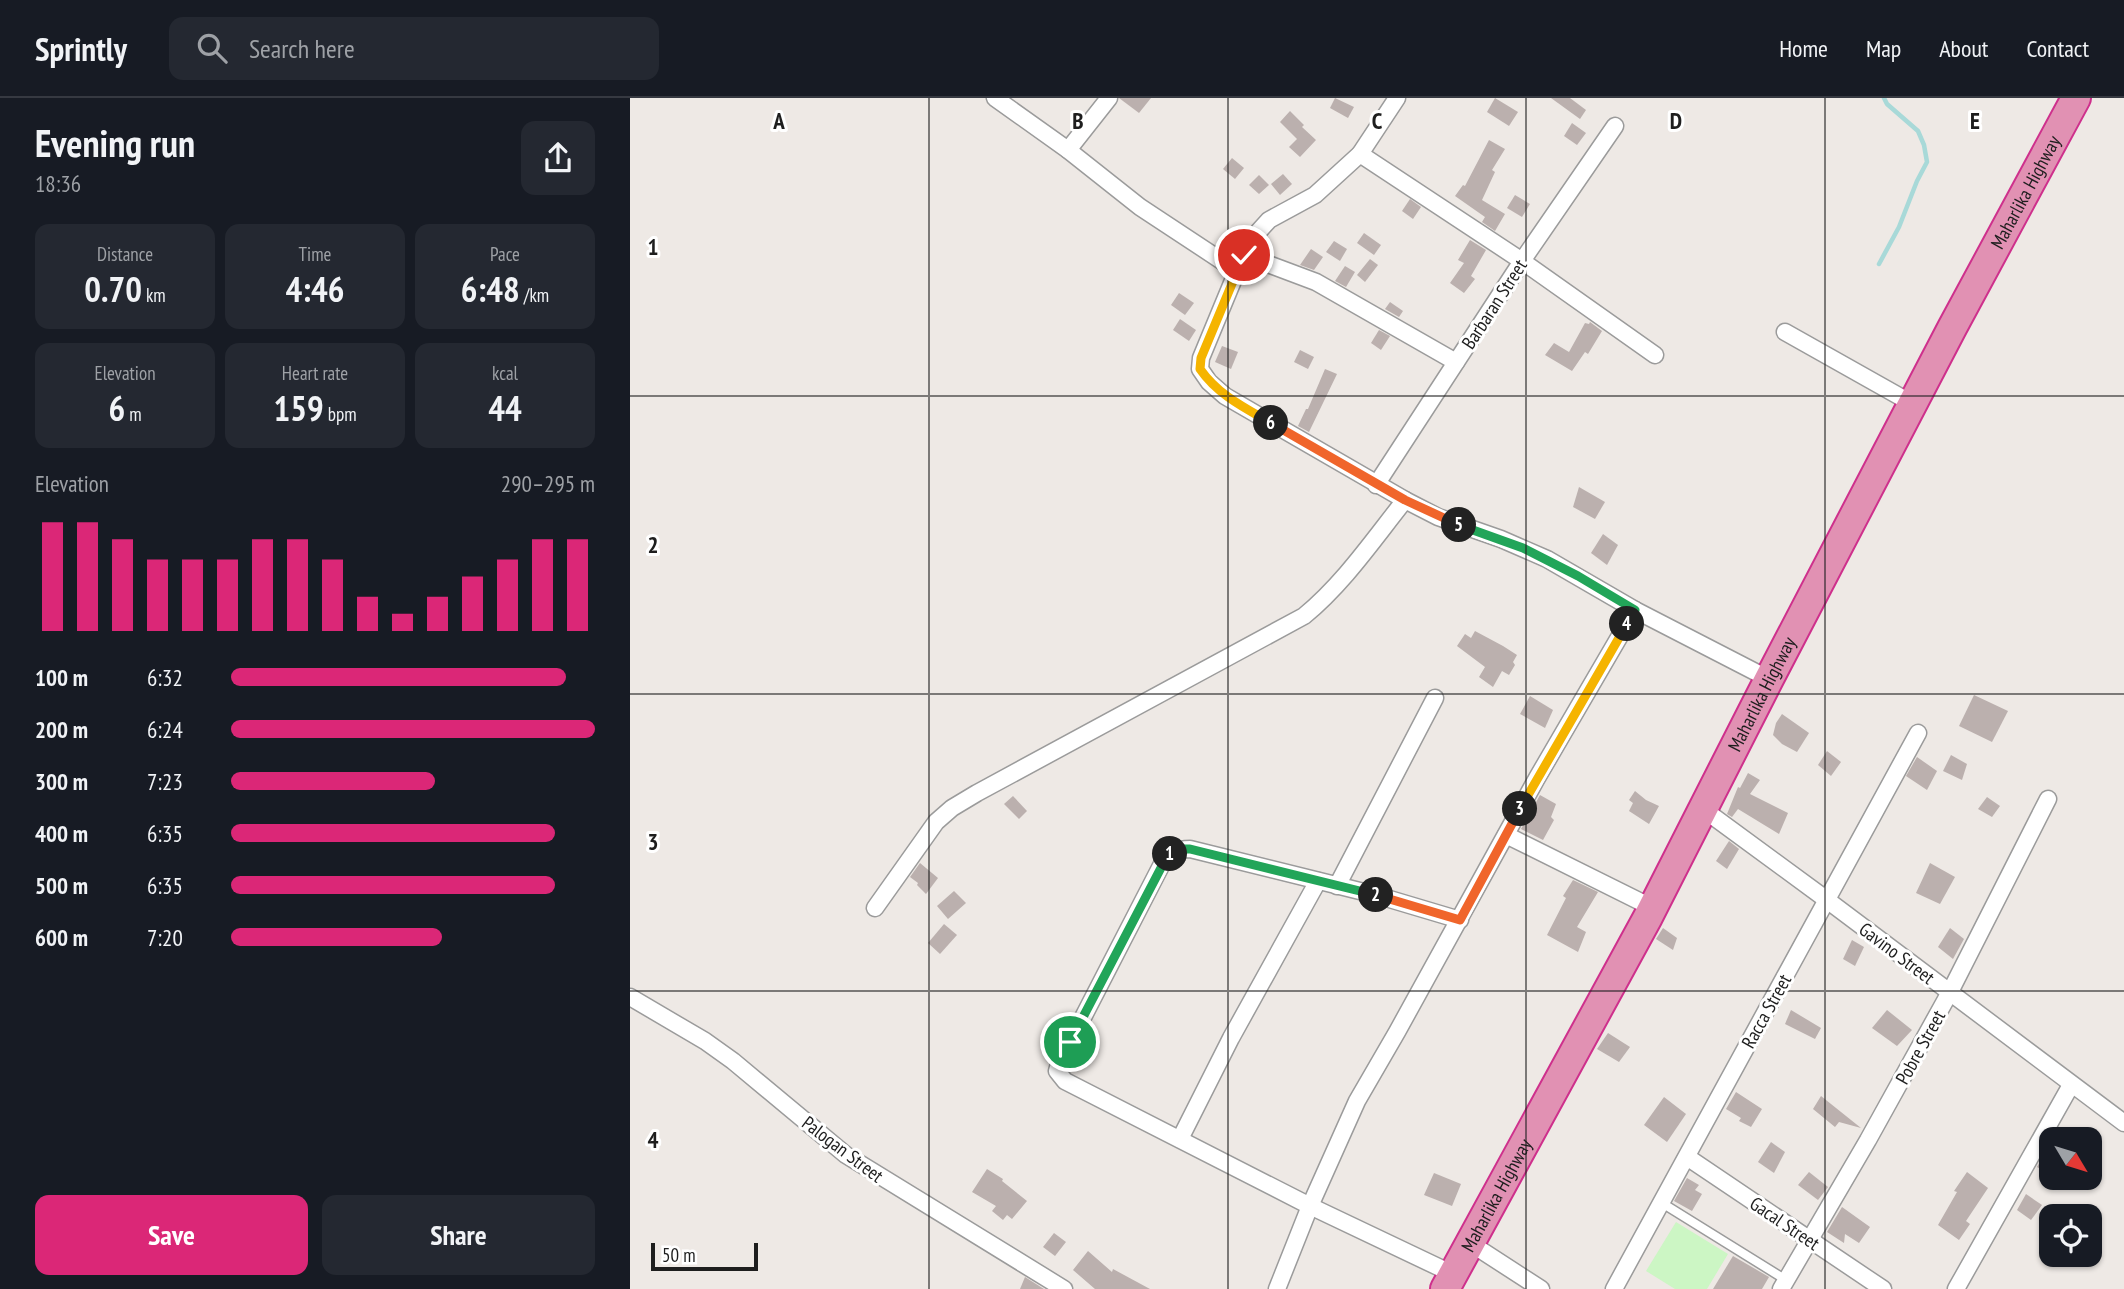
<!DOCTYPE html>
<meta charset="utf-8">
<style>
:root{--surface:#171b24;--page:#242831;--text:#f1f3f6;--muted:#9ea1a6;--line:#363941;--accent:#db2777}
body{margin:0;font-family:"PT Sans Narrow",sans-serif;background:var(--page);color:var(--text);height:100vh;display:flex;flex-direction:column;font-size:26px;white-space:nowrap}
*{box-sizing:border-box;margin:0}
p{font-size:23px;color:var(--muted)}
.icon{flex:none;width:38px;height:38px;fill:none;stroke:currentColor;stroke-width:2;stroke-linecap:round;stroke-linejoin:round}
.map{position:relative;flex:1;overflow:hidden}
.side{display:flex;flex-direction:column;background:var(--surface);width:630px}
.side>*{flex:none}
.needle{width:46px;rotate:128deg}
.buttons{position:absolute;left:1409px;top:1029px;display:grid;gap:14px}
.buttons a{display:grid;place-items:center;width:63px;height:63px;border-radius:14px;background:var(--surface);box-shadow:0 2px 5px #0004;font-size:35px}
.scale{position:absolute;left:21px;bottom:18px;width:107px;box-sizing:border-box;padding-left:7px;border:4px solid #1e1e1e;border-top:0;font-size:19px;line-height:24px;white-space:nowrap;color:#1e1e1e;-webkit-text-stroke:5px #fff;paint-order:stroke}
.pin{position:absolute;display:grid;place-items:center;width:60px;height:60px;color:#fff;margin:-30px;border:4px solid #fff;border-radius:50%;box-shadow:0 2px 7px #0007}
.km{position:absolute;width:35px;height:35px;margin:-18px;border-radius:50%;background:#222;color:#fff;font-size:19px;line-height:35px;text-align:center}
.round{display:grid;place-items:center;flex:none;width:74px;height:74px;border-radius:14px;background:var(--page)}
.headline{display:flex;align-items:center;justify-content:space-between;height:119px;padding:0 35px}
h1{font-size:38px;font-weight:800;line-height:52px}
.metrics{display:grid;grid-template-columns:repeat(3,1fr);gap:10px;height:119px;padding:7px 35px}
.metrics div{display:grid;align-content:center;border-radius:14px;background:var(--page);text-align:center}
.metrics b{font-size:35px;font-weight:800}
.metrics small{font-size:19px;font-weight:400}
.metrics p{font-size:19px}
.chart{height:196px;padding:14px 35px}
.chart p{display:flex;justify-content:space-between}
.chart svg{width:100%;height:126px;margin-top:7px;stroke:var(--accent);stroke-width:6}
.primary-button{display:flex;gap:14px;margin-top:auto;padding:14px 35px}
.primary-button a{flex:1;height:80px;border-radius:14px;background:var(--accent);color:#fff;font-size:28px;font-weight:800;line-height:80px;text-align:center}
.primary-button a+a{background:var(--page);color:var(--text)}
ul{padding:0 35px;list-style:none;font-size:23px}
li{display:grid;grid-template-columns:112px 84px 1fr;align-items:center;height:52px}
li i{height:18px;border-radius:9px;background:var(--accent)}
header{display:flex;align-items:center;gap:42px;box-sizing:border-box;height:98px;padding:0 35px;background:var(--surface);border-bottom:2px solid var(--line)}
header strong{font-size:33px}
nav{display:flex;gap:38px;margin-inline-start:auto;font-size:24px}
.search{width:490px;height:63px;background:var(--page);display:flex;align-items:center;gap:18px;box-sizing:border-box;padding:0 24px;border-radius:14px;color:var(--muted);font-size:26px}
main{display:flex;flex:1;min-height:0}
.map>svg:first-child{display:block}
.park{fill:#ccf6c4}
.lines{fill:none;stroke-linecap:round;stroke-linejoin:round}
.stream{stroke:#a8d9d8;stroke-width:4.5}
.building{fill:#bbb0ae}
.lane-casing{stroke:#9b9b9b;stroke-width:11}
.street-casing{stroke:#9b9b9b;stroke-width:19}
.highway-casing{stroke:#ce308c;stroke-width:32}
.lane{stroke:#fff;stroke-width:8}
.street{stroke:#fff;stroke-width:16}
.highway{stroke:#e191b3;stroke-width:28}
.split-1-casing{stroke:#fff;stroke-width:14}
.split-2-casing{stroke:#fff;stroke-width:14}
.split-3-casing{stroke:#fff;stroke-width:14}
.split-4-casing{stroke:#fff;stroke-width:14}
.split-5-casing{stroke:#fff;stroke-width:14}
.split-6-casing{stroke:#fff;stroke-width:14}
.split-7-casing{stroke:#fff;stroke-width:14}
.split-1{stroke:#22a559;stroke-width:9}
.split-2{stroke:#22a559;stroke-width:9}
.split-3{stroke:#f0652b;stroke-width:9}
.split-4{stroke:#f5b400;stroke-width:9}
.split-5{stroke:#22a559;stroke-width:9}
.split-6{stroke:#f0652b;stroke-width:9}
.split-7{stroke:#f5b400;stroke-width:9}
.grid{fill:none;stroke:#1e1e1e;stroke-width:2;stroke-opacity:0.55}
.labels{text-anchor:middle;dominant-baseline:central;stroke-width:6;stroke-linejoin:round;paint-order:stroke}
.street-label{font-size:19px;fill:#1e1e1e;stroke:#fff}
.grid-label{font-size:23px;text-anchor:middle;font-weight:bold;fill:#1e1e1e;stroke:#fff;stroke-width:6;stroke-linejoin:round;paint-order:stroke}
</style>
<header>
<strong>Sprintly</strong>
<div class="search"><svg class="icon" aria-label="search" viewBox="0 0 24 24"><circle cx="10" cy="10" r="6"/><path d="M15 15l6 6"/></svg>Search here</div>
<nav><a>Home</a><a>Map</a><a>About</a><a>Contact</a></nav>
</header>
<main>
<section class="side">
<div class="headline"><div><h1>Evening run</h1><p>18:36</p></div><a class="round"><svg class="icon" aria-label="share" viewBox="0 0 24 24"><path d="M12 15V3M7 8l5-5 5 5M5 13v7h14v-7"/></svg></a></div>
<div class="metrics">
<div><p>Distance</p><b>0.70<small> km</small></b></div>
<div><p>Time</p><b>4:46</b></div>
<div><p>Pace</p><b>6:48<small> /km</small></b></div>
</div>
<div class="metrics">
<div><p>Elevation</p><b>6<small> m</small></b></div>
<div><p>Heart rate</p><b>159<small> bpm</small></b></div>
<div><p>kcal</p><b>44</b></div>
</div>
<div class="chart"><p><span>Elevation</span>290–295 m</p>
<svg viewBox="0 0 160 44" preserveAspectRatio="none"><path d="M5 44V6M15 44V6M25 44V12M35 44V19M45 44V19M55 44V19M65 44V12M75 44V12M85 44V19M95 44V32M105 44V38M115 44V32M125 44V25M135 44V19M145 44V12M155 44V12"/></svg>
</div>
<ul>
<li><b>100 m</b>6:32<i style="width:92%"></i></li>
<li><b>200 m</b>6:24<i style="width:100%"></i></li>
<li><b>300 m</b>7:23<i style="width:56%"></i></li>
<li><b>400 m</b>6:35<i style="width:89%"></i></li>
<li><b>500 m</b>6:35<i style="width:89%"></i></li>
<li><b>600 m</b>7:20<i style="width:58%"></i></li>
</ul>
<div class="primary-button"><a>Save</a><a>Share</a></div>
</section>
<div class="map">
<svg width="1494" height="1191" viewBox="0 0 1494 1191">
<rect width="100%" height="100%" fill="#eee9e5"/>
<!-- park -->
<polygon class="park" points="1046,1124 1098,1156 1077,1191 1045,1191 1016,1173"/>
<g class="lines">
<!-- stream -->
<polyline class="stream" points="1249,166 1269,129 1287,83 1297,64 1294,47 1288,33 1257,6 1254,0"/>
</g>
<!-- building -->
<g class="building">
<polygon points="489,0 521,0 509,15"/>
<polygon points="705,0 724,9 718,20 700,10"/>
<polygon points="865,0 888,14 879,28 857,14"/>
<polygon points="921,0 940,0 956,12 950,21"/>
<polygon points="660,13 674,27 672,29 686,42 670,59 659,49 667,41 650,24"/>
<polygon points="942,25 956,35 947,47 934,38"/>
<polygon points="859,42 875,51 862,72 865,74 852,102 875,116 865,133 852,124 855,119 825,98 833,87 835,88"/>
<polygon points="602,60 614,70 605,81 593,71"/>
<polygon points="653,76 662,86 650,97 641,86"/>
<polygon points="629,77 639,87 629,96 619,87"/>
<polygon points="885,97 900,106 892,119 877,110"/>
<polygon points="780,101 791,109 783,121 772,113"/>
<polygon points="734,135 751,147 744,157 727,145"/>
<polygon points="840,142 856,152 841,178 845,181 834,195 820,185 834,165 828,162"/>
<polygon points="704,143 717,151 710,163 696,154"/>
<polygon points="681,151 693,159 684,172 670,167"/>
<polygon points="740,161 748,167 735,184 727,177"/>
<polygon points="715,168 725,174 716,189 705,183"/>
<polygon points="549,195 564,205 555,217 541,207"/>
<polygon points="760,204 773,213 769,219 755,211"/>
<polygon points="550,221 566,232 559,243 543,232"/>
<polygon points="960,224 972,233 958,256 955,254 942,273 915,257 924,245 939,254 955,225 959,226"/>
<polygon points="749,232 760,238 751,252 741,245"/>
<polygon points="592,248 608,254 601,271 585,264"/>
<polygon points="670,252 684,259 678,271 664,264"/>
<polygon points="695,271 707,276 679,334 668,328 676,311 678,311"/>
<polygon points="949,389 975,404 965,421 943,409"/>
<polygon points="973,436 988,447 977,467 961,455"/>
<polygon points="845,533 873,548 887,557 883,564 885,567 879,577 872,573 863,589 849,579 855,569 827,548 835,536 841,540"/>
<polygon points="1344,597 1378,613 1362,644 1329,628"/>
<polygon points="900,598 923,612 915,630 890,616"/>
<polygon points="1152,616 1179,635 1167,654 1152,646 1143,637 1146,625"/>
<polygon points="1197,653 1211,664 1201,678 1188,667"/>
<polygon points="1321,657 1337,666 1332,682 1313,673"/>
<polygon points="1287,659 1307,673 1297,692 1276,678"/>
<polygon points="1118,675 1130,682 1120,696 1158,715 1149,736 1108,711 1102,719 1097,716 1108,689 1110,690"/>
<polygon points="1005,693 1016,702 1029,708 1019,726 999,713 1003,705 999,702"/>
<polygon points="910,697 926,706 921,719 924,722 913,742 891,731"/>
<polygon points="383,698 397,713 389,721 374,706"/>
<polygon points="1357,699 1370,708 1362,719 1348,711"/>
<polygon points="1099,743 1109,751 1097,771 1086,763"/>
<polygon points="290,765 308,780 296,796 287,787 288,785 280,779"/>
<polygon points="1300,765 1325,779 1310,806 1286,795"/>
<polygon points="943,782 968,794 947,829 956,834 948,854 917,837 936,800 933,798"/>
<polygon points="324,793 336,805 318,821 307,808"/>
<polygon points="314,826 327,837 310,856 298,845"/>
<polygon points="1033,830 1047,840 1043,852 1026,841"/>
<polygon points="1320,830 1334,841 1323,861 1308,849"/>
<polygon points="1222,842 1234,849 1225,868 1213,861"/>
<polygon points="1161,912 1191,930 1185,941 1155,926"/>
<polygon points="1257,912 1282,932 1267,948 1242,930"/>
<polygon points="978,935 1000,949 989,964 967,951"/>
<polygon points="1106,994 1132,1011 1121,1029 1109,1023 1111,1020 1096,1011"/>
<polygon points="1191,998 1231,1030 1209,1024 1205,1029 1183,1011"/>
<polygon points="1034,999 1056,1016 1037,1044 1014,1027"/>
<polygon points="1141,1044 1155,1054 1144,1075 1128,1064"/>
<polygon points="1421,1046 1421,1077 1407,1069"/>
<polygon points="357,1071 373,1081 372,1083 397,1103 382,1121 377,1117 373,1122 362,1113 366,1108 342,1094"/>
<polygon points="1179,1074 1198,1089 1188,1102 1168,1087"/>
<polygon points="1337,1074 1358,1090 1336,1123 1340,1126 1329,1142 1308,1127 1327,1094 1324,1093"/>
<polygon points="804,1075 831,1086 822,1108 794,1097"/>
<polygon points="1057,1080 1069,1087 1065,1092 1072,1096 1062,1113 1044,1103"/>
<polygon points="1396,1096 1412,1107 1401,1122 1387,1112"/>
<polygon points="1212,1109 1240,1129 1229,1145 1215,1136 1214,1145 1197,1134"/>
<polygon points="424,1135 436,1144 425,1158 413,1149"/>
<polygon points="458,1153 482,1174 483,1171 520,1191 465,1191 443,1172"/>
<polygon points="1103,1158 1139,1179 1132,1191 1083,1191"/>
<polygon points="395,1179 414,1191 390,1191"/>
</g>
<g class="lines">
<!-- lane casing -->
<g class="lane-casing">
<polyline id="lane" points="1032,1105 1156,1182"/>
</g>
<!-- street casing -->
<g class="street-casing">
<g id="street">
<polyline points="365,0 438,52 510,109 607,173"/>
<polyline points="438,52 479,0"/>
<polyline points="730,56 767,0"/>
<polyline points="614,157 686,184 826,264"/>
<polyline points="1155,234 1283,306"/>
<polyline points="1025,257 892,163 730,56 685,97 639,122 629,133 607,173 571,260 570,271 579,284 595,298 775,402 808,419 871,441 917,461 1005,512 1139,581"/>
<polyline points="746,387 892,163 985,28"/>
<polyline points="1073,711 1197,802 1494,1025"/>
<polyline points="876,737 1023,810"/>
<polyline points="707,788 805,600"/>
<path d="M 245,810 L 306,724 L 322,710 L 347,695 L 674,518 C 714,485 743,442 775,402"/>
<polyline points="0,899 75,943 103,963 216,1057 434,1191"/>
<polyline points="550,1041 601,940 688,783"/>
<polyline points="1057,1059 1253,1191"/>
<polyline points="840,1145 911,1191"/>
<path d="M 823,1176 L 680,1108 L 435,983 L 427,973 L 429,966 L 532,766 C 541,755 546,751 560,751 L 746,797 L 830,822"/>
<polyline points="647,1191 680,1108 727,1003 767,934 907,680 1005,512"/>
<polyline points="984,1191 1288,635"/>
<polyline points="1151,1191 1238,1042 1320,894 1418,701"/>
<polyline points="1326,1191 1441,987"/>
</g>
</g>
<!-- highway casing -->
<g class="highway-casing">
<g id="highway">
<path id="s1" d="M 815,1191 L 1018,819 L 1139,581 L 1322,230 L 1446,0"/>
</g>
</g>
<!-- lane -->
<use href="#lane" class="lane"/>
<!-- street -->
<use href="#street" class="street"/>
<!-- highway -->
<use href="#highway" class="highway"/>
</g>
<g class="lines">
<!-- split-1 casing -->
<g class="split-1-casing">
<polyline id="split-1" points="440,944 533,766 540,756"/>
</g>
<!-- split-2 casing -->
<g class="split-2-casing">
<polyline id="split-2" points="540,756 547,751 560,751 746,797"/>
</g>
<!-- split-3 casing -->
<g class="split-3-casing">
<polyline id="split-3" points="746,797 830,822 890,711"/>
</g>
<!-- split-4 casing -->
<g class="split-4-casing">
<polyline id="split-4" points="890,711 997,526"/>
</g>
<!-- split-5 casing -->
<g class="split-5-casing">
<polyline id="split-5" points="829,427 893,450 948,478 1005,512 997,526"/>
</g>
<!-- split-6 casing -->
<g class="split-6-casing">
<polyline id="split-6" points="641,325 775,402 829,427"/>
</g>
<!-- split-7 casing -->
<g class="split-7-casing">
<path id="split-7" d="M 614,157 L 571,260 L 570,271 C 588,297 615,310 641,325"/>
</g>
<!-- split-1 -->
<use href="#split-1" class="split-1"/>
<!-- split-2 -->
<use href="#split-2" class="split-2"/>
<!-- split-3 -->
<use href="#split-3" class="split-3"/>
<!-- split-4 -->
<use href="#split-4" class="split-4"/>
<!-- split-5 -->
<use href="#split-5" class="split-5"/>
<!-- split-6 -->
<use href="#split-6" class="split-6"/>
<!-- split-7 -->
<use href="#split-7" class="split-7"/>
</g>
<!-- grid -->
<path class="grid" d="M 299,0 L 299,1191M 598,0 L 598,1191M 896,0 L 896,1191M 1195,0 L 1195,1191M 0,298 L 1494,298M 0,596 L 1494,596M 0,893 L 1494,893"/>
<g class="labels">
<!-- street labels -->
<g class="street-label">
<text stroke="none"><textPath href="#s1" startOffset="1241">Maharlika Highway</textPath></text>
<text transform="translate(864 206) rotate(-57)">Barbaran Street</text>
<text stroke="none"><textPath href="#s1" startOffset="674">Maharlika Highway</textPath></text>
<text transform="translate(1267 855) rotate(37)">Gavino Street</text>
<text transform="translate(1136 913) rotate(-61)">Racca Street</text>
<text transform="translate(1290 949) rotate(-61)">Pobre Street</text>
<text transform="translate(213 1051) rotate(37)">Palogan Street</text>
<text stroke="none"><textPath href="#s1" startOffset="107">Maharlika Highway</textPath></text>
<text transform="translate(1155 1125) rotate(34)">Gacal Street</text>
</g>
</g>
<g class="grid-label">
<text x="149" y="31">A</text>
<text x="448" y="31">B</text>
<text x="747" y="31">C</text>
<text x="1046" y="31">D</text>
<text x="1345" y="31">E</text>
<text x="23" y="157">1</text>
<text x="23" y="455">2</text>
<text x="23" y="752">3</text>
<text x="23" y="1050">4</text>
</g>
</svg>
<div class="buttons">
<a><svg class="needle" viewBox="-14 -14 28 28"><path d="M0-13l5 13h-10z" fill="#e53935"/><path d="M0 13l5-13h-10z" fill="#9ea1a6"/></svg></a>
<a><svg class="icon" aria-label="locate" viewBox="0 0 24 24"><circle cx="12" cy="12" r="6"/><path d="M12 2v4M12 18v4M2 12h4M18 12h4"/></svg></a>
</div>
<div class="scale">50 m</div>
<div class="pin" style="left:440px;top:944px;background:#1e9e55"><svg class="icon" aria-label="arrive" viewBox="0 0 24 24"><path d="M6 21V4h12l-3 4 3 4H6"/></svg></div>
<div class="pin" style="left:614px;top:157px;background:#d93025"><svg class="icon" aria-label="check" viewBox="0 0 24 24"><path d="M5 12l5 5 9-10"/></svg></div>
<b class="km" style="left:540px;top:756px">1</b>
<b class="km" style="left:746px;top:797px">2</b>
<b class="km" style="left:890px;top:711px">3</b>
<b class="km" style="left:997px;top:526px">4</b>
<b class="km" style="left:829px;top:427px">5</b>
<b class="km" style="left:641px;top:325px">6</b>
</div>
</main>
